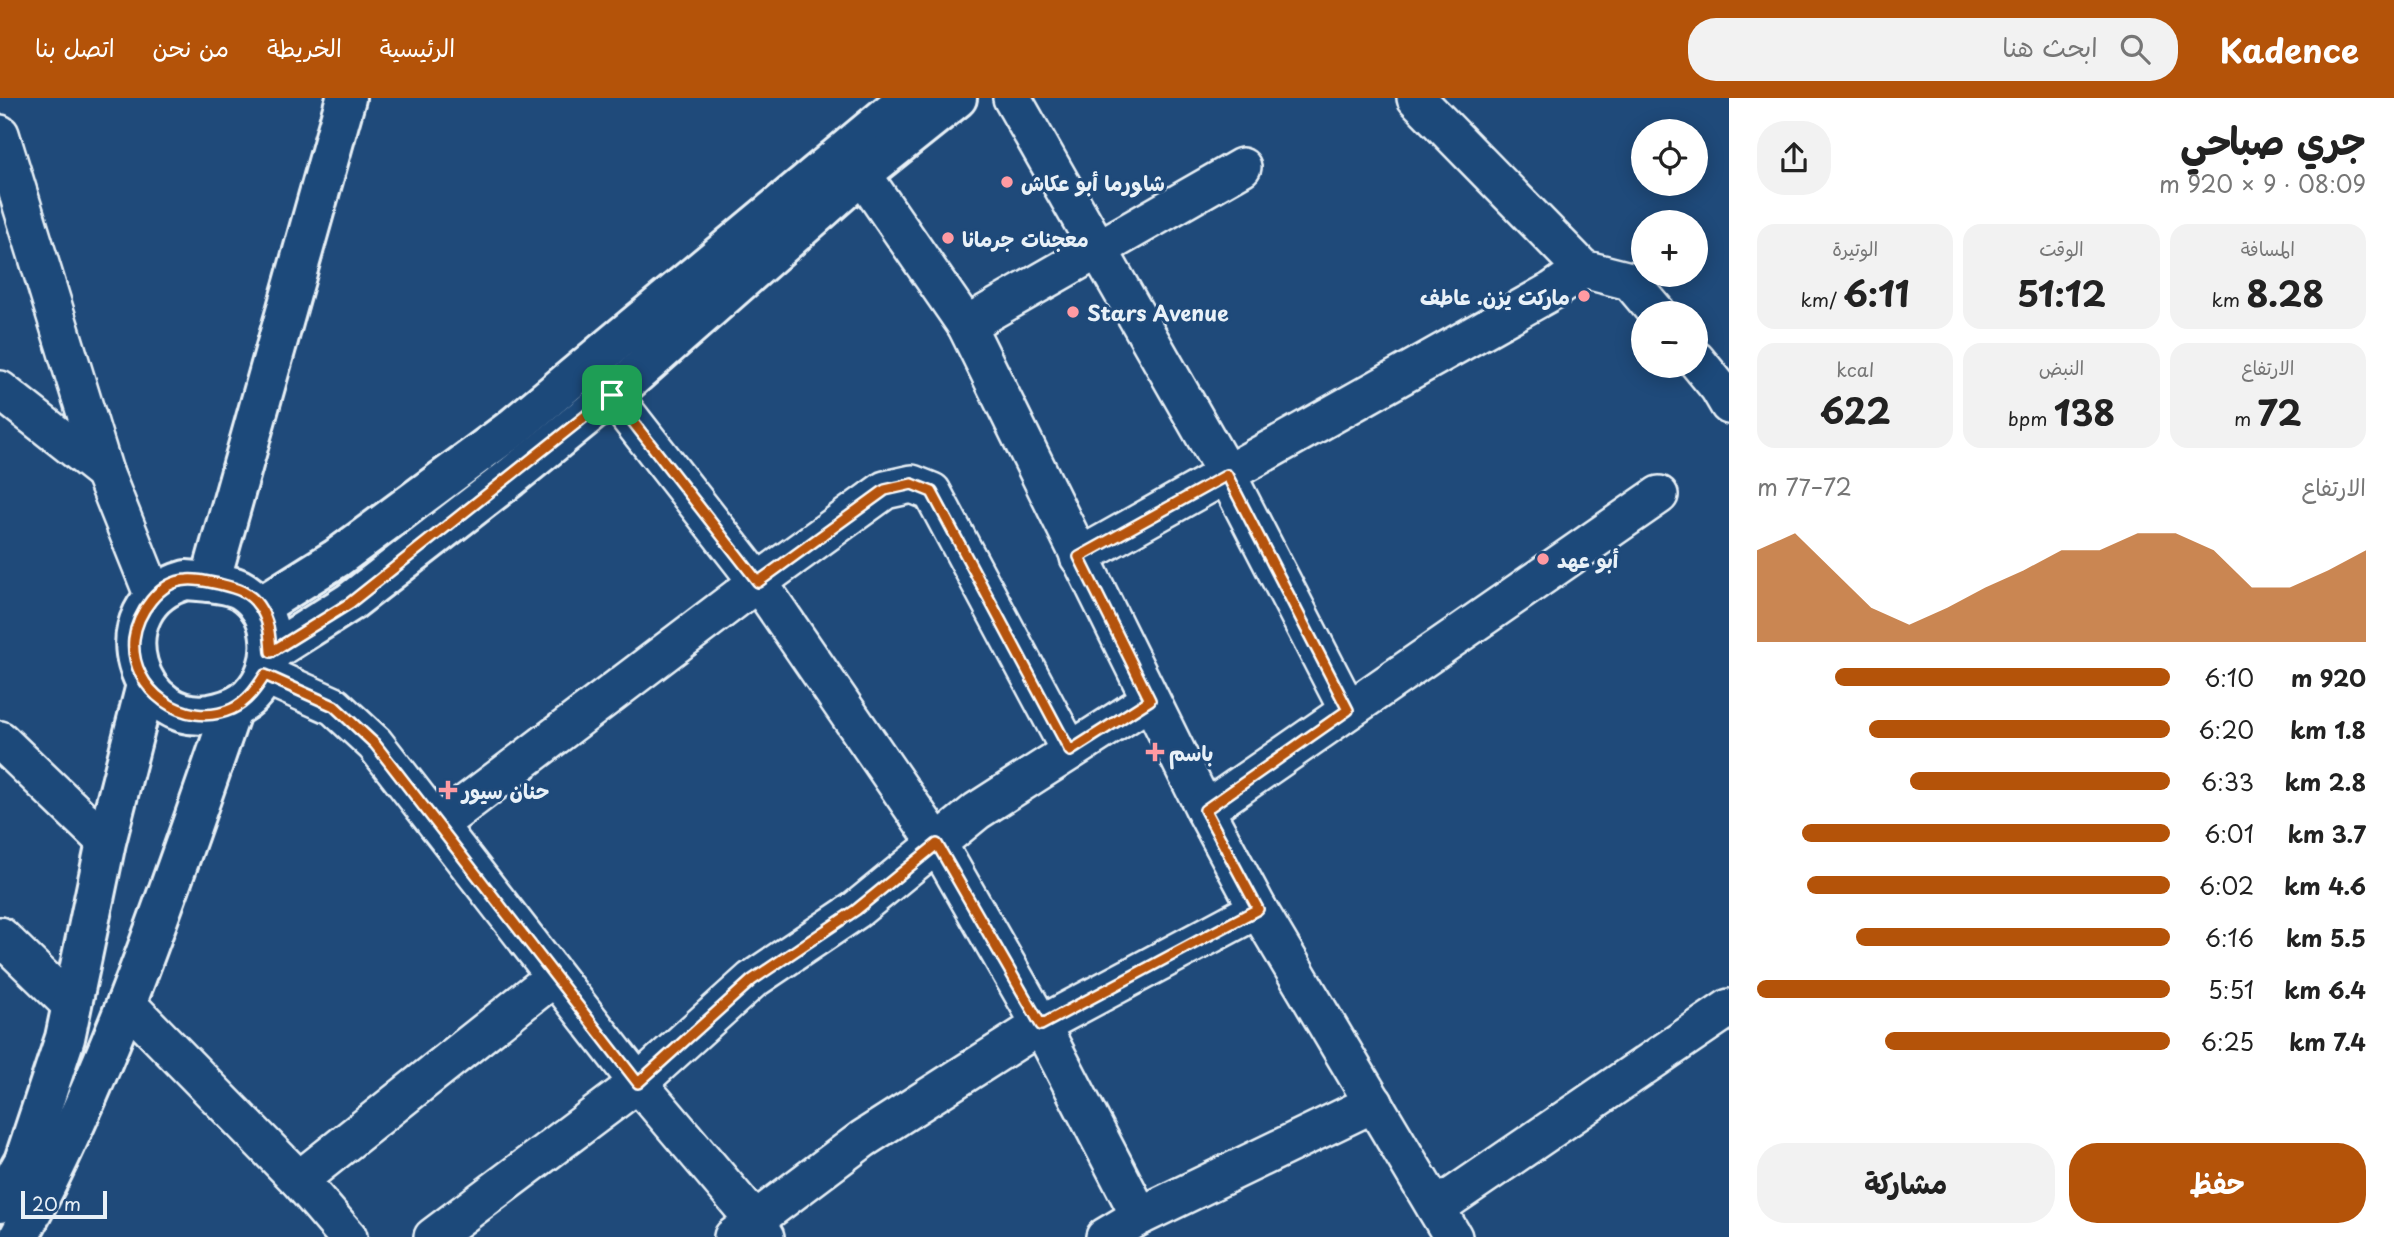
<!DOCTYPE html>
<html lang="ar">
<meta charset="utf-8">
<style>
:root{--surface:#fff;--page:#f2f2f2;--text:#222;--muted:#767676;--accent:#b45309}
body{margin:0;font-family:"Playpen Sans","Playpen Sans Arabic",sans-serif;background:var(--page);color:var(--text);direction:rtl;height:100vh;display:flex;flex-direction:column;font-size:26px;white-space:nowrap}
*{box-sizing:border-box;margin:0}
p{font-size:23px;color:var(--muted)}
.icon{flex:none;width:38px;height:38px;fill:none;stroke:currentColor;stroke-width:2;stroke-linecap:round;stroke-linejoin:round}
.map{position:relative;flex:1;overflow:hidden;direction:ltr}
.side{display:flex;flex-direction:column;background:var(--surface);width:665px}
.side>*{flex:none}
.tools{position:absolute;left:1631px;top:21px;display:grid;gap:14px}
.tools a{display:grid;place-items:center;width:77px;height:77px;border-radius:50%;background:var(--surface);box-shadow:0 4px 18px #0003;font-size:35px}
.scale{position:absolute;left:21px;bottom:18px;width:86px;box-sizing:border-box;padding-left:7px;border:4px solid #e8f1f8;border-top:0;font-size:19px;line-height:24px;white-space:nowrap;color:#e8f1f8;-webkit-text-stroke:5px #1f4a7a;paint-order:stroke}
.pin{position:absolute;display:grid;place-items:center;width:60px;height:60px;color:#fff;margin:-30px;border-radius:14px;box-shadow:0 4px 10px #0006}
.round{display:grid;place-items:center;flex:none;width:74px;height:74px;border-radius:28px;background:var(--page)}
.headline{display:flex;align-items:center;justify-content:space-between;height:119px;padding:0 28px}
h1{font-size:38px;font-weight:700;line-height:52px}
.figures{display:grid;grid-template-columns:repeat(3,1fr);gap:10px;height:119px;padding:7px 28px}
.figures div{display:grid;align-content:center;border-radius:18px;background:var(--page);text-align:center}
.figures b{font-size:35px;font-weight:700}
.figures small{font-size:19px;font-weight:400}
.figures p{font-size:19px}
.chart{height:196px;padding:14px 28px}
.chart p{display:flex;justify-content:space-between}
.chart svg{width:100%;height:126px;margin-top:7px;fill:var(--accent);opacity:.7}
.action{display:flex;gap:14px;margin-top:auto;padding:14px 28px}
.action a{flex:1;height:80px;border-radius:28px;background:var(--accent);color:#fff;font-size:28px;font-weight:700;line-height:80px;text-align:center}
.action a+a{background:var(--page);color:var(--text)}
ul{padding:0 28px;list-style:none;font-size:23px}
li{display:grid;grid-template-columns:112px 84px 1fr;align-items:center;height:52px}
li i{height:18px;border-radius:9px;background:var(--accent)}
header{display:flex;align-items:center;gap:42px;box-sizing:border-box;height:98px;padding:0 35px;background:var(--accent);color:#fff}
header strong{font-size:33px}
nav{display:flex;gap:38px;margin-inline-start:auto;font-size:24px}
.search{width:490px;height:63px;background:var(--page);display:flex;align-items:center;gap:18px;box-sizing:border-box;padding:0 24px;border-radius:28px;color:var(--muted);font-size:26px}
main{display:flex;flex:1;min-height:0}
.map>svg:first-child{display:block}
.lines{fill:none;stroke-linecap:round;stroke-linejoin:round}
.minor-casing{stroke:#e8f1f8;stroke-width:42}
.major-casing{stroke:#e8f1f8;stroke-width:44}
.minor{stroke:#1f4a7a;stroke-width:37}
.major{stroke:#1f4a7a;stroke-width:38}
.route-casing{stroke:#fff;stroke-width:14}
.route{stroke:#b45309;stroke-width:9}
.poi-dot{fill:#ff9aa2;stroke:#1f4a7a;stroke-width:2.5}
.labels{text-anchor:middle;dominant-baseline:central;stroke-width:6;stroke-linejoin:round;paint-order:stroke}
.poi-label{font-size:21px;font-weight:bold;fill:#e8f1f8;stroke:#1f4a7a;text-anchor:start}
</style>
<header>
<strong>Kadence</strong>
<div class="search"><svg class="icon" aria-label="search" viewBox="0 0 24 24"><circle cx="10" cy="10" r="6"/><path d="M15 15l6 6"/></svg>ابحث هنا</div>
<nav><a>الرئيسية</a><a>الخريطة</a><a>من نحن</a><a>اتصل بنا</a></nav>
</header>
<main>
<section class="side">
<div class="headline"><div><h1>جري صباحي</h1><p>08:09 · 9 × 920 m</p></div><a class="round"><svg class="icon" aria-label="share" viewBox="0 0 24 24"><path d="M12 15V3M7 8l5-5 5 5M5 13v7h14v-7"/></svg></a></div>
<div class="figures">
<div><p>المسافة</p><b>8.28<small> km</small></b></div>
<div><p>الوقت</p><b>51:12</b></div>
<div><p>الوتيرة</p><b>6:11<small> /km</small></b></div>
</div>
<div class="figures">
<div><p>الارتفاع</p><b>72<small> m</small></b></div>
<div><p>النبض</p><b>138<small> bpm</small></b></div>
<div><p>kcal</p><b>622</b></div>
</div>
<div class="chart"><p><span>الارتفاع</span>72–77 m</p>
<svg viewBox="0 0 160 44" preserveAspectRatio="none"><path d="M0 44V12L10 6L20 19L30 32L40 38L50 32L60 25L70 19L80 12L90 12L100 6L110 6L120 12L130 25L140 25L150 19L160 12V44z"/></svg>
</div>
<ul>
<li><b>920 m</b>6:10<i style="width:81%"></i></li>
<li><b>1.8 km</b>6:20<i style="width:73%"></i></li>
<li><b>2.8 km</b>6:33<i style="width:63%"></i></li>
<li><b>3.7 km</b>6:01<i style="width:89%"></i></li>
<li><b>4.6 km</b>6:02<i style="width:88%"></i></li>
<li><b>5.5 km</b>6:16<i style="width:76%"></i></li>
<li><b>6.4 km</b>5:51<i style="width:100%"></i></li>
<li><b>7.4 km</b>6:25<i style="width:69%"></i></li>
</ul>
<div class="action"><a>حفظ</a><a>مشاركة</a></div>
</section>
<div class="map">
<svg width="1729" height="1139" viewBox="0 0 1729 1139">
<rect width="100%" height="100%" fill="#1f4a7a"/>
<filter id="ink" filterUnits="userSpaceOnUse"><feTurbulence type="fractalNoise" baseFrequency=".0143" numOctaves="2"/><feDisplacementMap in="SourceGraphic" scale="14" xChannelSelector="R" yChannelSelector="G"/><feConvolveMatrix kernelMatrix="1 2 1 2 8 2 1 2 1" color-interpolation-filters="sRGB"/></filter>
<g filter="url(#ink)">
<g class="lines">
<!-- minor casing -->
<g class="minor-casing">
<g id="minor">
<polyline points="1012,0 1227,377 1348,612"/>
<polyline points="1416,0 1583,171 1630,183 1657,215"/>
<polyline points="0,36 104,374 154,499"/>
<polyline points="862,76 966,227 1205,712 1258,811 1453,1139"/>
<polyline points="966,227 1242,69"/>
<polyline points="1696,262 1719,290 1729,307"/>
<polyline points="0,292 104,374"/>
<polyline points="612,297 758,484 937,745 1041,927 1140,1118"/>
<polyline points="1079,459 1552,193 1583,171"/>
<polyline points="265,577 334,608 375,646 638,985 754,1122 765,1139"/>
<polyline points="0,642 106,744"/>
<polyline points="1205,712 1659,397"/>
<polyline points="438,727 758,484 885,392 912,386 932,394 1070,653"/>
<polyline points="0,838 72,908"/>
<polyline points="126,905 299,1082 348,1139"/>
<polyline points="299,1082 554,879"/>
<polyline points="1436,1110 1729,910"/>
<polyline points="433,1139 638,985 752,882 856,812 977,713 1150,602"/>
<polyline points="733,1139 863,1041 1041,927 1258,811"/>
<polyline points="1105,1139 1140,1118 1374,1005"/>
</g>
</g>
<!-- major casing -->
<g class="major-casing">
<g id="major">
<path d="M 186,482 C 201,483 231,485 243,493 C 277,515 279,569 251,597 C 243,606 230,611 219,614 C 135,637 98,506 186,482 Z"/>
<polyline points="210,484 346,0"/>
<polyline points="259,509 337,460 510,332 908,0"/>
<polyline points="271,554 350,504 510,380 612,297 862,76 957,0"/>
<polyline points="0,1105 24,1063 65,940 106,744 146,587"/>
<path d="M 19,1139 C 110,972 170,790 232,611"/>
</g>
</g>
<!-- minor -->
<use href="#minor" class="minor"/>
<!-- major -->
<use href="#major" class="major"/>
</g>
</g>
<g class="lines" filter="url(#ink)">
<!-- route casing -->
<g class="route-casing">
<path id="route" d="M 612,297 L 758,484 L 885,392 L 912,386 L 932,394 L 1070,653 L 1150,602 L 1079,459 L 1227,377 L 1348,612 L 1205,712 L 1258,811 L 1041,927 L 937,746 L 856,812 L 752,882 L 638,985 L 375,646 L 334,608 L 265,577 C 256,591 247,604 232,611 C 185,632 129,592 134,541 C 137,516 159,483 187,482 C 197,481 209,484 219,486 C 235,490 249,493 259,508 C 269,522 270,538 271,554 L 350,505 Z"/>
</g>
<!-- route -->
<use href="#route" class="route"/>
</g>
<!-- markers -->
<g class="poi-dot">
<circle cx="1007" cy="84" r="7"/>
<circle cx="948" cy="140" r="7"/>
<circle cx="1584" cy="198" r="7"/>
<circle cx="1073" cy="214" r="7"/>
<circle cx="1543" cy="461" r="7"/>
<path d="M1151.5 643.5h7v7h7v7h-7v7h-7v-7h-7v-7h7z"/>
<path d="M444.5 681.5h7v7h7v7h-7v7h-7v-7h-7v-7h7z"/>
</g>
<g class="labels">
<!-- poi labels -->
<g class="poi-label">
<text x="1021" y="84">شاورما أبو عكاش</text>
<text x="962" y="140">معجنات جرمانا</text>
<text x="1570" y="198" text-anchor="end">ماركت يزن. عاطف</text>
<text x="1087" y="214">Stars Avenue</text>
<text x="1557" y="461">أبو عهد</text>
<text x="1169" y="654">باسم</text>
<text x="462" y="692">حنان سيور</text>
</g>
</g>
</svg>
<div class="tools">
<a><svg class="icon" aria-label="locate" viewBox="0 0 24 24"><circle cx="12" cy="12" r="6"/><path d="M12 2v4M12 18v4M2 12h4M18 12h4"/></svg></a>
<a>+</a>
<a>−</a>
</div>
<div class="scale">20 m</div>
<div class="pin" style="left:612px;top:297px;background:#1e9e55"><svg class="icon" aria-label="arrive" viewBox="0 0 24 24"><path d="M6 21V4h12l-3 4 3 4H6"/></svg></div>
</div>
</main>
